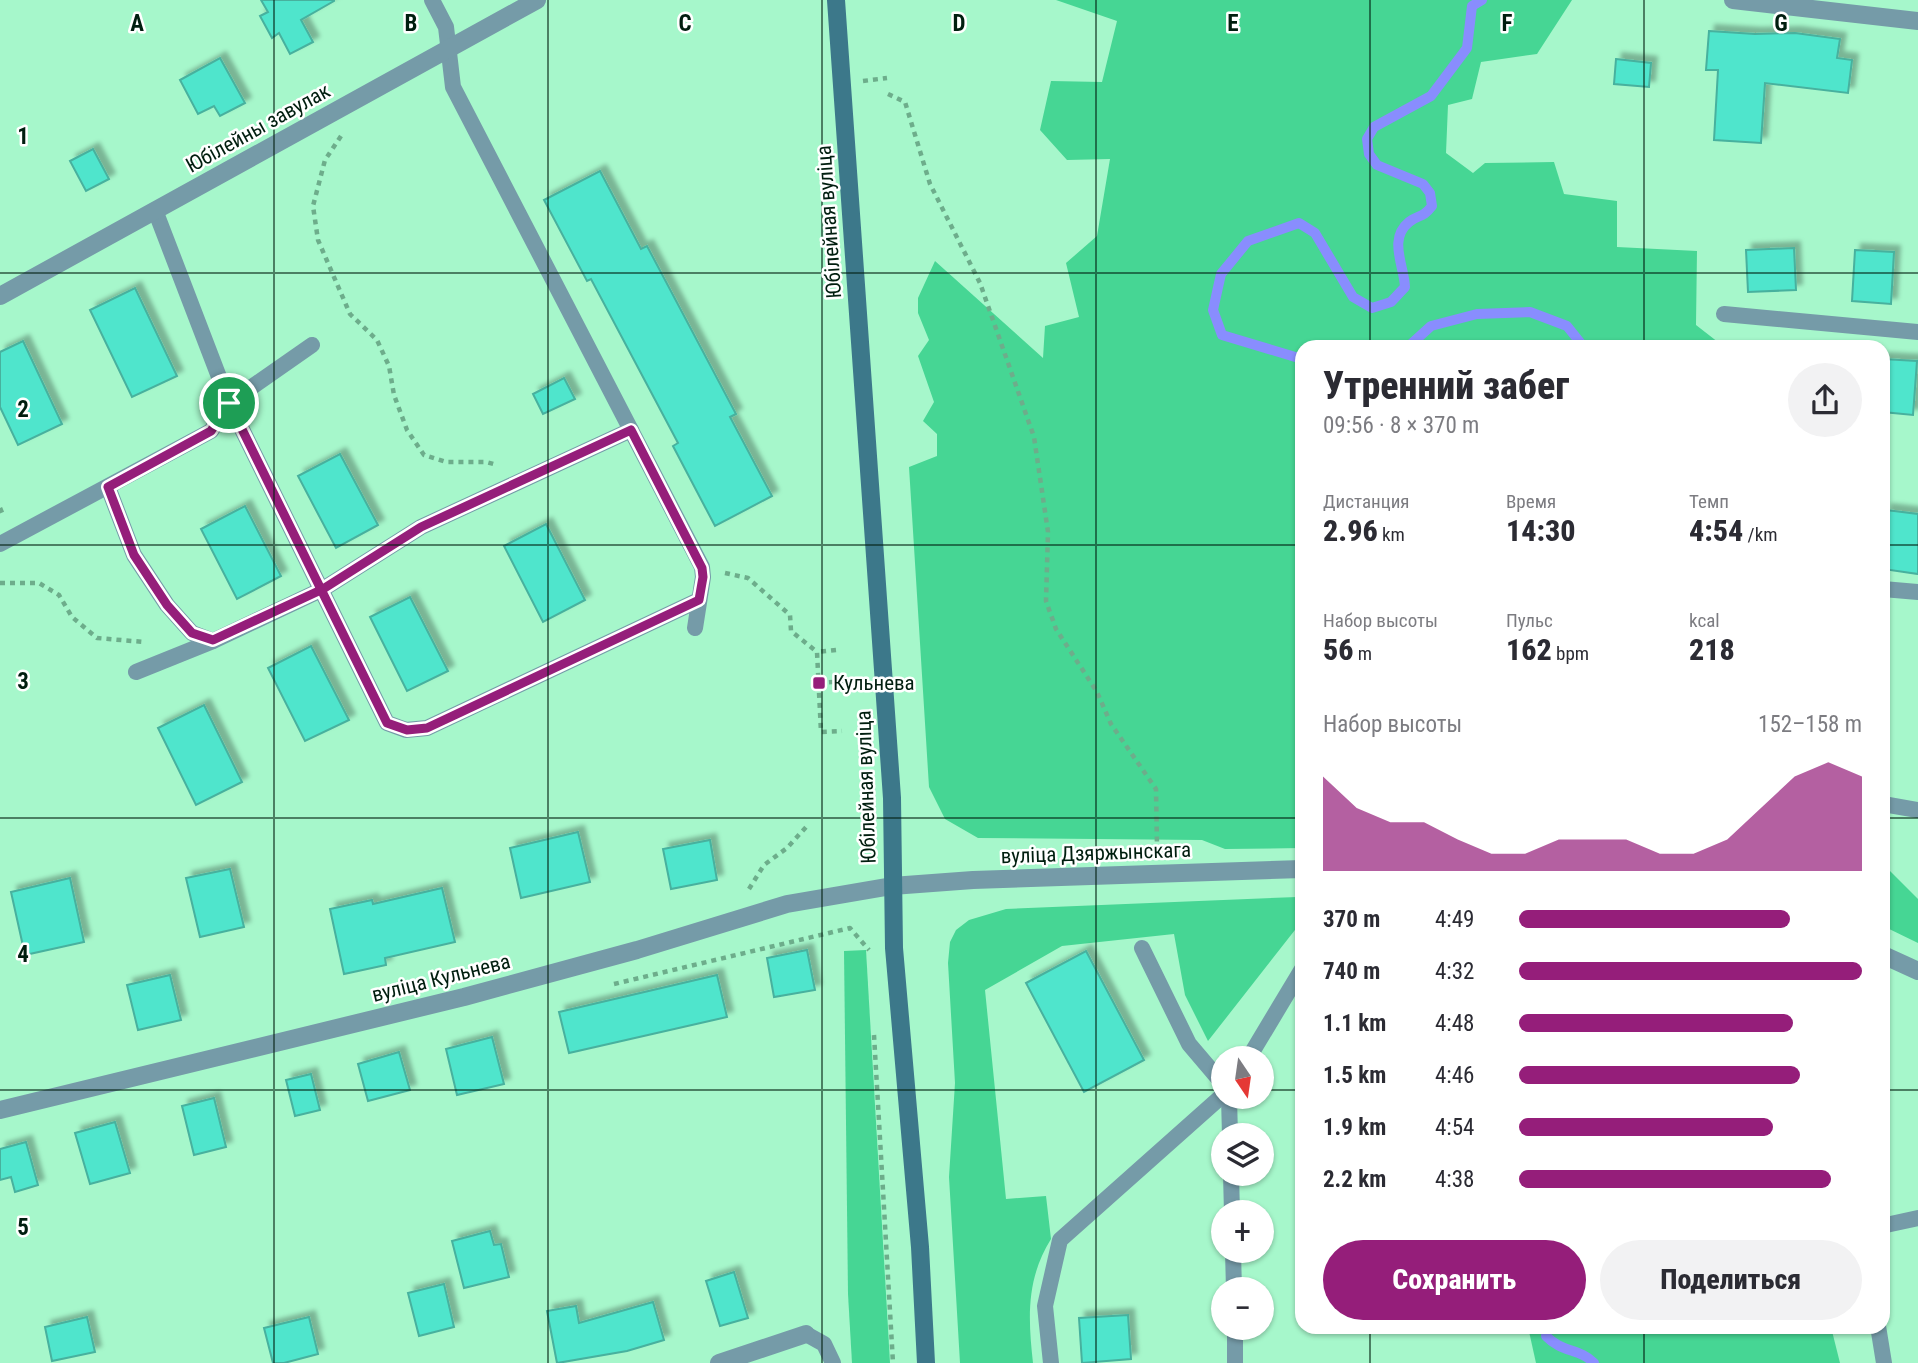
<!DOCTYPE html>
<html lang="ru">
<meta charset="utf-8">
<style>
:root{--surface:#fff;--page:#f2f2f3;--text:#2b2b33;--muted:#7c7c81;--accent:#951e7a}
body{margin:0;font-family:"Roboto Condensed",sans-serif;background:var(--page);color:var(--text);height:100vh;display:flex;flex-direction:column;font-size:26px;white-space:nowrap}
*{box-sizing:border-box;margin:0}
p{font-size:23px;color:var(--muted)}
.icon{flex:none;width:38px;height:38px;fill:none;stroke:currentColor;stroke-width:2;stroke-linecap:round;stroke-linejoin:round}
.map{position:relative;flex:1;overflow:hidden}
.drawer{position:absolute;left:1295px;top:340px;width:595px;height:994px;display:flex;flex-direction:column;background:var(--surface);border-radius:21px;box-shadow:0 2px 5px #0004}
.drawer>*{flex:none}
.needle{width:46px;rotate:167deg}
.fabs{position:absolute;left:1211px;top:1046px;display:grid;gap:14px}
.fabs a{display:grid;place-items:center;width:63px;height:63px;border-radius:50%;background:var(--surface);box-shadow:0 2px 5px #0004;font-size:35px}
.pin{position:absolute;display:grid;place-items:center;width:60px;height:60px;color:#fff;margin:-30px;border:4px solid #fff;border-radius:50%;box-shadow:0 2px 7px #0007}
.round{display:grid;place-items:center;flex:none;width:74px;height:74px;border-radius:37px;background:var(--page)}
.overview{display:flex;align-items:center;justify-content:space-between;height:119px;padding:0 28px}
h1{font-size:38px;font-weight:800;line-height:52px}
.stats{display:grid;grid-template-columns:repeat(3,1fr);gap:10px;height:119px;padding:7px 28px}
.stats div{display:grid;align-content:center}
.stats b{font-size:30px;font-weight:800}
.stats small{font-size:19px;font-weight:400}
.stats p{font-size:19px}
.chart{height:196px;padding:14px 28px}
.chart p{display:flex;justify-content:space-between}
.chart svg{width:100%;height:126px;margin-top:7px;fill:var(--accent);opacity:.7}
.action{display:flex;gap:14px;margin-top:auto;padding:14px 28px}
.action a{flex:1;height:80px;border-radius:42px;background:var(--accent);color:#fff;font-size:28px;font-weight:800;line-height:80px;text-align:center}
.action a+a{background:var(--page);color:var(--text)}
ul{padding:0 28px;list-style:none;font-size:23px}
li{display:grid;grid-template-columns:112px 84px 1fr;align-items:center;height:52px}
li i{height:18px;border-radius:9px;background:var(--accent)}
.map>svg:first-child{display:block}
.green{fill:#46d694}
.lines{fill:none;stroke-linecap:round;stroke-linejoin:round}
.stream{stroke:#898dfe;stroke-width:10}
.building{fill:#50e5cc;stroke:#47b19e;stroke-width:2;filter:url(#shadow)}
.path{stroke:#6dad8b;stroke-width:4.5;stroke-dasharray:5 5;stroke-linecap:butt}
.service{stroke:#759ba8;stroke-width:16}
.minor{stroke:#759ba8;stroke-width:18}
.tertiary{stroke:#759ba8;stroke-width:18}
.secondary{stroke:#3c788a;stroke-width:18}
.route-casing{stroke:#fff;stroke-width:14}
.route{stroke:#951e7a;stroke-width:9}
.grid{fill:none;stroke:#001e0f;stroke-width:2;stroke-opacity:0.55}
.poi-dot{fill:#951e7a;stroke:#fff;stroke-width:2.5}
.labels{text-anchor:middle;dominant-baseline:central;stroke-width:5;stroke-linejoin:round;paint-order:stroke}
.street-label{font-size:21px;fill:#001e0f;stroke:#fff}
.poi-label{font-size:21px;fill:#001e0f;stroke:#fff;text-anchor:start}
.grid-label{font-size:23px;text-anchor:middle;font-weight:bold;fill:#001e0f;stroke:#fff;stroke-width:5;stroke-linejoin:round;paint-order:stroke}
</style>
<div class="map">
<svg width="1918" height="1363" viewBox="0 0 1918 1363">
<defs>
<filter id="shadow"><feDropShadow dx="6" dy="-6" stdDeviation="2" flood-color="#0004"/></filter>
</defs>
<rect width="100%" height="100%" fill="#a6f7cb"/>
<!-- green -->
<g class="green">
<polygon points="1056,0 1572,0 1537,54 1481,62 1472,99 1448,105 1446,153 1473,173 1485,163 1554,162 1564,194 1617,201 1617,247 1697,251 1696,325 1723,346 1302,346 1302,848 1225,849 1202,840 978,838 945,819 929,787 909,467 937,456 937,434 923,421 934,402 918,356 929,340 918,313 918,298 935,261 1043,358 1045,326 1079,317 1066,263 1097,236 1110,159 1067,160 1040,130 1051,81 1102,82 1117,21"/>
<polygon points="1883,864 1918,899 1918,943 1883,926"/>
<path d="M 1297,897 L 1302,900 L 1302,921 L 1208,1041 L 1185,995 L 1174,934 L 1062,946 L 985,990 L 1006,1199 L 1046,1196 L 1051,1239 C 1026,1279 1028,1318 1033,1363 L 960,1363 L 949,1177 L 955,1083 L 948,963 L 950,942 L 956,930 L 969,920 L 1006,909 Z"/>
<polygon points="866,950 890,1363 852,1363 848,1294 844,951"/>
<polygon points="1528,1327 1831,1327 1840,1363 1536,1363"/>
</g>
<g class="lines">
<!-- stream -->
<g class="stream">
<polyline points="1409,346 1431,326 1477,314 1530,312 1567,326 1583,346"/>
<path d="M 1302,359 L 1222,335 L 1213,310 L 1221,274 L 1248,241 L 1299,223 L 1315,233 L 1353,297 L 1372,308 L 1391,302 L 1405,287 C 1404,265 1388,239 1409,222 C 1419,214 1422,219 1432,206 L 1430,193 L 1423,184 L 1377,165 L 1369,154 L 1367,139 L 1374,127 L 1431,96 L 1467,48 L 1472,6 L 1482,0"/>
<path d="M 1548,1326 L 1546,1336 C 1562,1353 1579,1348 1594,1363"/>
</g>
</g>
<!-- building -->
<g class="building">
<polygon points="261,0 334,0 334,1 301,20 313,42 290,54 279,33 272,38 260,16 268,12"/>
<polygon points="1709,31 1755,34 1795,33 1840,39 1837,58 1852,60 1848,93 1765,83 1761,143 1714,140 1718,70 1706,70"/>
<polygon points="220,58 245,103 220,116 214,106 198,114 180,80"/>
<polygon points="1616,59 1651,63 1649,87 1614,84"/>
<polygon points="93,149 109,179 86,191 70,161"/>
<polygon points="600,171 641,249 647,246 736,414 730,417 772,496 715,526 673,446 678,443 591,279 587,281 544,200"/>
<polygon points="1794,248 1796,290 1748,292 1746,250"/>
<polygon points="1855,250 1894,252 1891,304 1852,301"/>
<polygon points="135,288 177,376 132,397 90,310"/>
<polygon points="23,341 62,424 18,445 0,407 0,352"/>
<polygon points="1883,359 1917,361 1913,415 1883,412"/>
<polygon points="564,378 575,399 543,414 533,394"/>
<polygon points="340,454 378,525 336,548 298,476"/>
<polygon points="245,506 281,576 237,599 201,529"/>
<polygon points="1886,510 1918,514 1918,574 1883,569 1883,531"/>
<polygon points="546,524 585,600 543,622 504,546"/>
<polygon points="410,597 448,671 407,691 370,617"/>
<polygon points="311,646 349,720 305,741 268,668"/>
<polygon points="204,705 242,782 196,805 158,728"/>
<polygon points="578,832 590,882 521,898 510,848"/>
<polygon points="710,840 717,880 671,889 663,849"/>
<polygon points="230,869 244,927 200,937 186,878"/>
<polygon points="70,878 84,942 25,955 11,892"/>
<polygon points="442,888 455,942 385,958 386,965 344,974 330,909 372,900 373,904"/>
<polygon points="807,950 815,990 774,997 767,958"/>
<polygon points="1086,951 1144,1060 1084,1092 1026,983"/>
<polygon points="170,975 181,1020 138,1030 127,985"/>
<polygon points="717,975 727,1017 569,1053 559,1012"/>
<polygon points="492,1037 504,1084 457,1095 446,1049"/>
<polygon points="399,1052 410,1090 368,1101 358,1064"/>
<polygon points="311,1074 320,1110 295,1116 286,1080"/>
<polygon points="214,1098 226,1147 194,1155 182,1106"/>
<polygon points="115,1122 130,1173 90,1184 75,1133"/>
<polygon points="26,1142 38,1185 15,1192 11,1177 0,1180 0,1149"/>
<polygon points="490,1231 494,1245 501,1244 509,1277 464,1288 452,1241"/>
<polygon points="734,1272 748,1318 720,1326 706,1281"/>
<polygon points="444,1284 454,1327 419,1336 408,1293"/>
<polygon points="653,1302 664,1340 627,1351 557,1363 547,1311 576,1306 579,1323"/>
<polygon points="1128,1315 1131,1359 1082,1363 1079,1318"/>
<polygon points="87,1317 95,1352 52,1361 45,1327"/>
<polygon points="309,1317 318,1354 284,1363 273,1363 264,1328"/>
</g>
<g class="lines">
<!-- path -->
<g class="path">
<polyline points="863,81 887,78"/>
<polyline points="888,94 905,102 930,184 980,283 1034,437 1048,532 1046,601 1056,629 1097,692 1111,724 1156,789 1157,846"/>
<polyline points="341,136 325,160 313,206 318,240 350,314 377,340 389,366 394,395 407,430 424,455 446,462 486,462 497,465"/>
<polyline points="0,508 4,517"/>
<polyline points="725,573 748,578 790,615 791,631 817,652"/>
<polyline points="0,583 39,583 59,595 72,617 97,638 144,642"/>
<polyline points="836,650 817,652 821,732 842,731"/>
<polyline points="819,683 859,680"/>
<polyline points="749,889 764,865 787,848 807,826"/>
<polyline points="614,984 850,928 869,950"/>
<polyline points="874,1035 893,1363"/>
</g>
<!-- service -->
<g class="service">
<polyline points="432,0 446,27 453,87 702,567 703,577 695,628"/>
<polyline points="155,210 229,403 387,723 406,730 427,728 699,600"/>
<polyline points="1724,314 1918,332"/>
<polyline points="108,487 134,555 167,605 192,633 213,641"/>
<polyline points="0,544 211,431 229,403 312,345"/>
<polyline points="1883,589 1918,592"/>
<polyline points="136,672 213,641 323,589 421,527 631,430"/>
<polyline points="1883,804 1918,810"/>
<polyline points="1142,948 1189,1044 1223,1084"/>
<polyline points="1248,1059 1302,969"/>
<polyline points="1229,1097 1230,1136"/>
<polyline points="1231,1174 1232,1213"/>
<polyline points="1883,1228 1886,1225 1918,1218"/>
<polyline points="1233,1251 1234,1290"/>
<polyline points="1878,1326 1884,1363"/>
<polyline points="1235,1328 1235,1363"/>
<polyline points="806,1334 824,1344 833,1363"/>
<polyline points="1051,1363 1045,1306 1060,1240 1223,1095"/>
</g>
<!-- minor -->
<g class="minor">
<polyline points="1733,0 1918,21"/>
<polyline points="0,296 537,0"/>
<polyline points="719,1363 806,1334"/>
</g>
<!-- tertiary -->
<g class="tertiary">
<polyline points="1883,955 1918,971"/>
<polyline points="0,1110 464,997 637,950 787,904 892,886 973,880 1302,869"/>
</g>
<!-- secondary -->
<polyline class="secondary" points="836,0 892,798 894,948 920,1247 926,1363"/>
</g>
<g class="lines">
<!-- route casing -->
<g class="route-casing">
<polyline id="route" points="229,403 211,431 108,487 134,555 167,605 192,633 213,640 323,589 421,527 631,430 702,568 703,577 699,600 427,728 407,730 387,723 229,403"/>
</g>
<!-- route -->
<use href="#route" class="route"/>
</g>
<!-- grid -->
<path class="grid" d="M 274,0 L 274,1363M 548,0 L 548,1363M 822,0 L 822,1363M 1096,0 L 1096,1363M 1370,0 L 1370,346M 1644,0 L 1644,346M 0,273 L 1918,273M 0,545 L 1302,545M 1883,545 L 1918,545M 0,818 L 1302,818M 1883,818 L 1918,818M 0,1090 L 1223,1090M 1262,1090 L 1302,1090M 1883,1090 L 1918,1090M 1370,1326 L 1370,1363M 1644,1326 L 1644,1363"/>
<!-- markers -->
<rect class="poi-dot" x="812" y="676" width="14" height="14" rx="3.5"/>
<g class="labels">
<!-- street labels -->
<g class="street-label">
<text transform="translate(258 128) rotate(-29)">Юбілейны завулак</text>
<text transform="translate(829 222) rotate(-94)">Юбілейная вуліца</text>
<text transform="translate(866 787) rotate(-92)">Юбілейная вуліца</text>
<text transform="translate(1096 853) rotate(-2)">вуліца Дзяржынскага</text>
<text transform="translate(441 978) rotate(-14)">вуліца Кульнева</text>
</g>
<!-- poi labels -->
<g class="poi-label">
<text x="833" y="683">Кульнева</text>
</g>
</g>
<g class="grid-label">
<text x="137" y="31">A</text>
<text x="411" y="31">B</text>
<text x="685" y="31">C</text>
<text x="959" y="31">D</text>
<text x="1233" y="31">E</text>
<text x="1507" y="31">F</text>
<text x="1781" y="31">G</text>
<text x="23" y="144">1</text>
<text x="23" y="417">2</text>
<text x="23" y="689">3</text>
<text x="23" y="962">4</text>
<text x="23" y="1235">5</text>
</g>
</svg>
<div class="fabs">
<a><svg class="needle" viewBox="-14 -14 28 28"><path d="M0-13l5 13h-10z" fill="#e53935"/><path d="M0 13l5-13h-10z" fill="#7c7c81"/></svg></a>
<a><svg class="icon" aria-label="layers" viewBox="0 0 24 24"><path d="M12 4l9 5-9 5-9-5zM3 14l9 5 9-5"/></svg></a>
<a>+</a>
<a>−</a>
</div>
<div class="pin" style="left:229px;top:403px;background:#1e9e55"><svg class="icon" aria-label="arrive" viewBox="0 0 24 24"><path d="M6 21V4h12l-3 4 3 4H6"/></svg></div>
<section class="drawer">
<div class="overview"><div><h1>Утренний забег</h1><p>09:56 · 8 × 370 m</p></div><a class="round"><svg class="icon" aria-label="share" viewBox="0 0 24 24"><path d="M12 15V3M7 8l5-5 5 5M5 13v7h14v-7"/></svg></a></div>
<div class="stats">
<div><p>Дистанция</p><b>2.96<small> km</small></b></div>
<div><p>Время</p><b>14:30</b></div>
<div><p>Темп</p><b>4:54<small> /km</small></b></div>
</div>
<div class="stats">
<div><p>Набор высоты</p><b>56<small> m</small></b></div>
<div><p>Пульс</p><b>162<small> bpm</small></b></div>
<div><p>kcal</p><b>218</b></div>
</div>
<div class="chart"><p><span>Набор высоты</span>152–158 m</p>
<svg viewBox="0 0 160 44" preserveAspectRatio="none"><path d="M0 44V11L10 22L20 27L30 27L40 33L50 38L60 38L70 33L80 33L90 33L100 38L110 38L120 33L130 22L140 11L150 6L160 11V44z"/></svg>
</div>
<ul>
<li><b>370 m</b>4:49<i style="width:79%"></i></li>
<li><b>740 m</b>4:32<i style="width:100%"></i></li>
<li><b>1.1 km</b>4:48<i style="width:80%"></i></li>
<li><b>1.5 km</b>4:46<i style="width:82%"></i></li>
<li><b>1.9 km</b>4:54<i style="width:74%"></i></li>
<li><b>2.2 km</b>4:38<i style="width:91%"></i></li>
</ul>
<div class="action"><a>Сохранить</a><a>Поделиться</a></div>
</section>
</div>
